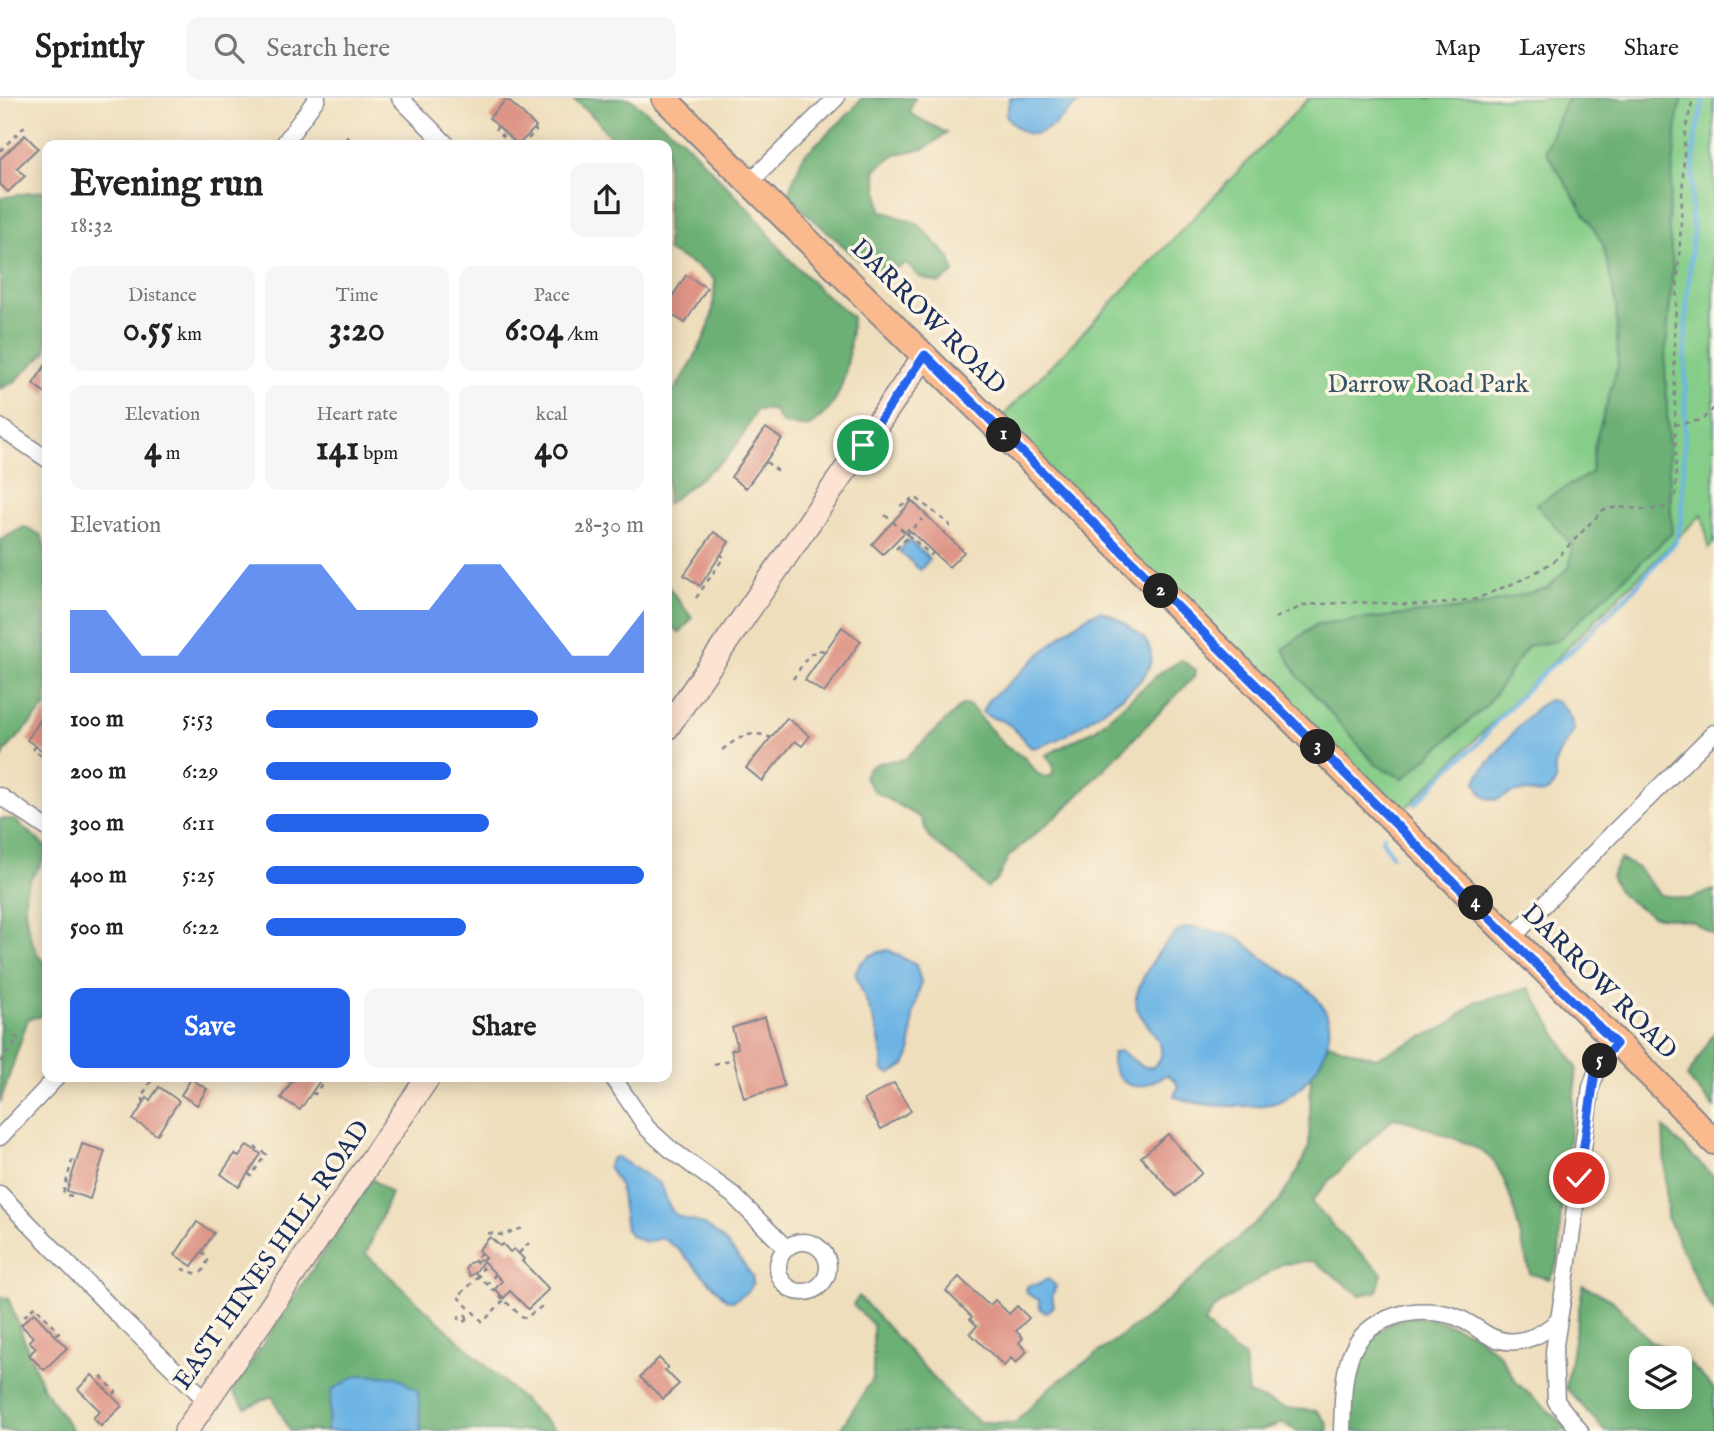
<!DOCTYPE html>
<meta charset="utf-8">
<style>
:root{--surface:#fff;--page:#f6f6f6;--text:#222;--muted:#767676;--line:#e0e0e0;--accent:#2563eb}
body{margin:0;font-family:"IM FELL English",serif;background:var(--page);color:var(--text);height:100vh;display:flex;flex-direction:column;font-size:26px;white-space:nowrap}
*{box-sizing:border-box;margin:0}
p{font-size:23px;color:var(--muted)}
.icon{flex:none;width:38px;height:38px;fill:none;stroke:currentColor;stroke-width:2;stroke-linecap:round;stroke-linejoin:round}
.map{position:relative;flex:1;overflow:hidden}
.panel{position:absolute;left:42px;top:42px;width:630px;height:942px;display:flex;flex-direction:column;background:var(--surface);border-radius:14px;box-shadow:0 4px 18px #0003}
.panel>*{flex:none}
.tools{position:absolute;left:1629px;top:1248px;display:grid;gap:14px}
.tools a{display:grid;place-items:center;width:63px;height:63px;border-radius:14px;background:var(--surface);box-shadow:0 4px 18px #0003;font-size:35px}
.pin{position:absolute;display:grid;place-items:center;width:60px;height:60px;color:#fff;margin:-30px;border:4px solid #fff;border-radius:50%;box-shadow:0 2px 7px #0007}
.km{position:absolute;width:35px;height:35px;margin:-18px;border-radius:50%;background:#222;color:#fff;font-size:19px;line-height:35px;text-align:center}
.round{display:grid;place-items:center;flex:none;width:74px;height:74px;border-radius:14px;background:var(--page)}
.summary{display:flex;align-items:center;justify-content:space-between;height:119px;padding:0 28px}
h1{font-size:38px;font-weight:800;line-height:52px}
.stats{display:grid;grid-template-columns:repeat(3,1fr);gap:10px;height:119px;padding:7px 28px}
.stats div{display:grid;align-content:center;border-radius:14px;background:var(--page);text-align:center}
.stats b{font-size:35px;font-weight:800}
.stats small{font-size:19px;font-weight:400}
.stats p{font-size:19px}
.chart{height:196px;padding:14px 28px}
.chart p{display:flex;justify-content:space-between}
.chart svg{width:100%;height:126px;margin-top:7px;fill:var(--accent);opacity:.7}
.primary-button{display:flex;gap:14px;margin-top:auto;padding:14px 28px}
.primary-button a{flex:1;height:80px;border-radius:14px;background:var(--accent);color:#fff;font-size:28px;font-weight:800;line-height:80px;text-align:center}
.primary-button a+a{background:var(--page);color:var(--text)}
ul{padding:0 28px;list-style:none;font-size:23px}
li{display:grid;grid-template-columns:112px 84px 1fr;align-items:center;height:52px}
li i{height:18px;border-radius:9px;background:var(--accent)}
header{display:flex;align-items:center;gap:42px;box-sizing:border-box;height:98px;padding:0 35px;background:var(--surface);border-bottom:2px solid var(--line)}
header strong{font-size:33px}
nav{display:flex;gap:38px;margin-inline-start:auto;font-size:24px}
.search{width:490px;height:63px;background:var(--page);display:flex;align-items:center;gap:18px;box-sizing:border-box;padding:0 24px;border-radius:14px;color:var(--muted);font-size:26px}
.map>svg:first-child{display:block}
.green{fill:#85cd88;stroke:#507e73;stroke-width:2}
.forest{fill:#6cb074;stroke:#447069;stroke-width:2;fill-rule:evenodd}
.water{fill:#6eb5e5;stroke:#4472a2;stroke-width:2}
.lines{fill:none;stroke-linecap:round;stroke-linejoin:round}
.stream{stroke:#6eb5e5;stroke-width:4.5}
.building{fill:#de9486}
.street-casing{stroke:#85868d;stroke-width:19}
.secondary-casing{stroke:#85868d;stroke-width:26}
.primary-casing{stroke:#85868d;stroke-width:28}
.path{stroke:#85868d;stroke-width:2.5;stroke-dasharray:5 5;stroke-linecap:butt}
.street{stroke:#fff;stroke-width:16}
.secondary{stroke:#fde3d1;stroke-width:23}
.primary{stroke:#fbba8d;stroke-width:24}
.route-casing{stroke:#fff;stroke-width:14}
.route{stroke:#2563eb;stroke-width:9}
.labels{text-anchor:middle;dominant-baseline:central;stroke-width:7;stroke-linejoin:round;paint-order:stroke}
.street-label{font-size:26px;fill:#1b2f5e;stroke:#fcf5e5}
.park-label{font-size:26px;fill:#365668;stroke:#fcf5e5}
</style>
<header>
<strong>Sprintly</strong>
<div class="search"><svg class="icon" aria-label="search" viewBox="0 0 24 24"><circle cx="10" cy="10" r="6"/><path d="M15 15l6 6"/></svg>Search here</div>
<nav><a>Map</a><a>Layers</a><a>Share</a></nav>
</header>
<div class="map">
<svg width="1714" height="1333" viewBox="0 0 1714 1333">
<rect width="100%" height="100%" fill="#fcf5e5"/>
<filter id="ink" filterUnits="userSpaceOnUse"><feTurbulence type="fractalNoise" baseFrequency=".0143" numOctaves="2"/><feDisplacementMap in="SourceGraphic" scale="14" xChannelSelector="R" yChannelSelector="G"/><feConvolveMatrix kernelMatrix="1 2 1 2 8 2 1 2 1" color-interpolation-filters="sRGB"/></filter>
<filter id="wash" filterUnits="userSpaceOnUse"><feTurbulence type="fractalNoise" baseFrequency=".00686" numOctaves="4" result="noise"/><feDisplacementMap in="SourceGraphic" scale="28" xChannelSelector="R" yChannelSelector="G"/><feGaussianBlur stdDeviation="1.57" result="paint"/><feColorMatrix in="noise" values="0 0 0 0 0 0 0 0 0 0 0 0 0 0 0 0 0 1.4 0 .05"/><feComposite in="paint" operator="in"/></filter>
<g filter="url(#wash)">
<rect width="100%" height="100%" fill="#efdebc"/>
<!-- green -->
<polygon class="green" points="1309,0 1714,0 1714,445 1709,450 1702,416 1393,723 994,327"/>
<!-- forest -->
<g class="forest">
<path d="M 572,0 L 629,0 L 683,42 L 753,116 L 787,159 L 820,192 L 852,219 C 850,248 848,286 830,310 C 824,317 816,323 809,329 L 783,326 L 773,312 L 756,312 L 744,336 L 727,359 L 667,406 L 667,299 C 681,289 709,235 712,216 C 714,205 714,194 715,182 L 695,167 L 667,153 L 667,47 L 616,47 L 596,21 Z"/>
<polygon points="862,0 915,0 909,15 947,35 924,51 895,56 875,72 881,113 917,125 950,160 954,175 939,185 920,179 906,165 891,173 874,175 806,115 788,95 803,58 851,14"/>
<polygon points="1570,0 1682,0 1678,15 1668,124 1673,169 1665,263 1672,435 1557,543 1528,548 1487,607 1403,681 1375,666 1298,578 1283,551 1317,526 1471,510 1547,490 1570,468 1572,447 1536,406 1591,375 1595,345 1618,267 1616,205 1603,146 1545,52 1564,6"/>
<polygon points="47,92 47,253 15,283 0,291 0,100"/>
<polygon points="24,429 41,437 47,455 47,607 6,652 0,665 0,442"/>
<polygon points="667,487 692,520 680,535 667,526"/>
<polygon points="1182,562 1195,572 1194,579 1066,710 1009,758 997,782 987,790 972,774 929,740 921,720 874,693 864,679 867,672 878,665 905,661 962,607 969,607 1005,648 1025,660 1038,676 1045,679 1053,677 1053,667 1046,657 1096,631 1161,574"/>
<path d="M 0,721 L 14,721 L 47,750 C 47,766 31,774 27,789 C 21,810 30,853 47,867 L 47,917 L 28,921 L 0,1005 Z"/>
<polygon points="1620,761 1638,770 1660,797 1689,801 1714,792 1714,837 1691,823 1652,818 1621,797 1611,778"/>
<path d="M 1529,890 L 1577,970 L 1560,1125 L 1559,1161 L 1550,1181 L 1530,1176 C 1521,1146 1511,1078 1489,1059 C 1474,1046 1457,1042 1440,1035 C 1421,1028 1414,1023 1393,1020 L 1328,1084 L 1311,1104 L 1344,1140 L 1382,1175 L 1377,1194 L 1360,1197 L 1314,1163 L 1282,1166 L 1214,1210 L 1204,1225 L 1229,1249 L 1244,1259 L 1248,1296 L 1285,1310 L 1317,1313 L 1327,1325 L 1328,1333 L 1296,1333 L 1283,1325 L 1258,1333 L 839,1333 L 873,1280 L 873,1227 L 853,1207 L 859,1198 L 961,1310 L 980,1324 L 1015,1325 L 1049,1290 L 1153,1215 L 1278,1105 L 1299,1071 L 1309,1048 L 1311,977 L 1322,961 L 1328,945 L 1376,960 L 1447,928 L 1475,904 Z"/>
<polygon points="1714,935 1714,1010 1687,979"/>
<polygon points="1663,1029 1714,1079 1714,1214 1701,1193 1667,1119"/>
<polygon points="372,1081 391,1095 366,1156 556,1333 290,1333 272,1298 245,1310 232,1293"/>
<path d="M 1583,1187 L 1613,1203 L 1651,1244 L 1678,1253 L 1714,1291 L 1714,1333 L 1605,1333 L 1566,1290 ZM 1642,1260 L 1680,1260 L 1680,1298 L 1642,1298 Z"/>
<polygon points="0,1199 8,1200 43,1290 73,1333 0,1333"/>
<polygon points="1415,1219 1440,1223 1474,1236 1499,1256 1517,1285 1571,1333 1347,1333 1353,1264 1372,1239 1393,1223"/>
</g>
<!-- water -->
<g class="water">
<path d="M 1010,0 L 1083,0 C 1057,23 1033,58 1006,17 Z"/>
<polygon points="909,442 930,461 920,472 899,453"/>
<path d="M 1101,513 C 1114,517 1123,524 1134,532 C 1178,564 1127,596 1099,615 C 1078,630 1057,645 1032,650 C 1023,644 1018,632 1008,626 C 999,620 989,621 982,614 L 988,602 C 1016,583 1073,518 1101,513 Z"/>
<path d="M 1549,602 C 1565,604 1571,618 1574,632 C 1564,650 1550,660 1556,683 C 1553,688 1550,693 1544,695 C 1536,697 1526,692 1516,694 C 1508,695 1498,704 1490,701 C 1482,699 1479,691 1476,684 L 1480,675 C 1494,659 1532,608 1549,602 Z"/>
<path d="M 1199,830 C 1213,833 1228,835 1241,842 C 1250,848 1257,857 1266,862 C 1288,878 1319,892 1328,920 C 1337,952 1301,1001 1270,1006 C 1245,1010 1196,1009 1174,998 L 1178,989 L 1175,982 L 1168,977 C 1159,979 1150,986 1142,988 C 1123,991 1108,971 1113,955 L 1119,953 C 1133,958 1137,971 1153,969 C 1159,963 1163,959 1161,950 C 1159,937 1141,923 1136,908 C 1132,890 1166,837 1183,831 C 1187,829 1195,830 1199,830 Z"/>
<path d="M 888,852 L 916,867 L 921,884 L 913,917 L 910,957 L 905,967 L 891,976 L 883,973 C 882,932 868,911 855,875 C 861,860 872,855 888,852 Z"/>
<path d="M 617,1059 L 660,1086 C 667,1095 665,1107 675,1116 C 684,1123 697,1122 706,1128 C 725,1140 739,1160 752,1178 L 753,1186 L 747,1194 L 733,1203 L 727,1202 L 679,1152 L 663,1140 L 645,1144 L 631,1138 L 626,1131 L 620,1089 L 608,1068 L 612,1060 Z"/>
<polygon points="1048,1181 1056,1188 1052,1198 1054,1208 1046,1215 1040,1211 1039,1202 1028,1196 1026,1191 1029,1187 1038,1186"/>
<polygon points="358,1277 397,1279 418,1293 421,1333 327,1333 332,1292"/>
</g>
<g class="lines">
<!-- stream -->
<g class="stream">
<polyline points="1415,706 1457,663 1476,648 1499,620 1546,572 1571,553 1631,494 1676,443 1682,419 1685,320 1686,215 1693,133 1691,116 1695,41 1704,0"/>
<polyline points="1384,738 1382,742 1392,757"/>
</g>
</g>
<g id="blocks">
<!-- building -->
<g class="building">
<polygon points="507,1 536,29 518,47 489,20"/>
<polygon points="25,37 38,50 17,70 25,78 8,94 0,86 0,61"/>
<polygon points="686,177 707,190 685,225 667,214 667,207"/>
<polygon points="47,265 47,296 33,286"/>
<polygon points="766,330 782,341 746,390 731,379"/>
<polygon points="912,403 964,454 949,469 908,431 883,456 872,446"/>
<polygon points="714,434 729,444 700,488 684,477"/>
<polygon points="842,529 861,543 824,595 805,582"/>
<polygon points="47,612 47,656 27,642"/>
<polygon points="787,620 810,638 802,648 795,643 762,683 746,670"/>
<polygon points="765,919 784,988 744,1000 731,952 738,950 732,930"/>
<polygon points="295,978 323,978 300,1012 281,1000"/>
<polygon points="191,981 207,991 197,1007 181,997"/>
<polygon points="894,985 911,1013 881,1031 864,1002"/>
<polygon points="159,989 179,1003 157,1037 133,1022 147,1000 150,1002"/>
<polygon points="1168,1036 1202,1075 1176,1098 1141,1059"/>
<polygon points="82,1046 105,1053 90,1101 67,1093"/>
<polygon points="247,1047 261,1056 239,1089 221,1076 235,1056 239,1059"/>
<polygon points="197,1124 214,1135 192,1168 175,1157"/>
<polygon points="490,1139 500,1148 503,1146 510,1154 514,1151 524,1161 522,1163 549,1191 528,1211 510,1193 504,1200 495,1191 502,1183 483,1163 475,1175 470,1178 467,1173 466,1170 469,1165 486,1160 478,1152"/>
<polygon points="959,1179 986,1205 990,1207 995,1202 1009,1216 1017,1208 1029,1220 1016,1233 1023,1240 1019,1245 1027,1253 1016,1265 1011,1260 1004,1268 970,1235 977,1228 970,1221 972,1219 946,1193"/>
<polygon points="34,1215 67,1250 44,1272 29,1257 36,1250 29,1243 33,1239 21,1227"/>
<polygon points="659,1260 668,1269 665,1272 679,1286 663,1301 640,1279"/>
<polygon points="92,1277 122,1308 101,1328 93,1320 100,1313 78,1291"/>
</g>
</g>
</g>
<g filter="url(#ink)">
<use href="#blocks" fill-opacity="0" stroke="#85868d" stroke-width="2"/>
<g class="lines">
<!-- street casing -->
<g class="street-casing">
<g id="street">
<polyline points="400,0 447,47"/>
<polyline points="283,47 317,0"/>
<polyline points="749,85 836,0"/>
<polyline points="0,329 47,361"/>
<polyline points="0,698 47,730"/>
<polyline points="1512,840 1612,736 1714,635"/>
<polyline points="612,978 647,1030 669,1050 733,1097 786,1150"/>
<polyline points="0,1039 58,978"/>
<polyline points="0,1096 119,1218 206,1302"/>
<circle cx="803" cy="1169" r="25"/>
<path d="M 1342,1333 C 1343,1309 1342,1282 1350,1259 C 1365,1217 1416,1207 1454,1218 C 1466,1222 1476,1230 1486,1236 C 1512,1252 1539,1240 1559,1222"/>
<polyline points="1580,1333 1556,1303 1554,1253 1567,1171 1591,989 1600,964 1616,946"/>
</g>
</g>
<!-- secondary casing -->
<g class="secondary-casing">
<g id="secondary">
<polyline points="667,630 925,257"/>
<polyline points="186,1333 429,978"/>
</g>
</g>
<!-- primary casing -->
<g class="primary-casing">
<polyline id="primary" points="664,0 1664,991 1714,1044"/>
</g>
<!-- path -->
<g class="path">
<polyline points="498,28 496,31 512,47"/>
<polyline points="528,41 536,33 534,31"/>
<polyline points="339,47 347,39 356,47"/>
<polyline points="0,53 28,25"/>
<polyline points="667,201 671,195 674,196"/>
<polyline points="47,304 47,306"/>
<polyline points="1674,327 1702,322 1714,310"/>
<polyline points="766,364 778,373"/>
<polyline points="900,408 915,399 949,426 950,428 944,435"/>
<polyline points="885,417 931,457 934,454"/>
<polyline points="906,437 922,421"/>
<polyline points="896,451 908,439"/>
<polyline points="696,500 724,459 721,457"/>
<path d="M 1275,520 L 1305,507 L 1357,504 L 1426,507 L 1476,501 L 1528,479 L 1554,463 L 1603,412 C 1625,405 1646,416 1669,408 L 1675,399 L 1676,385 L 1674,240 L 1680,145 L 1685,34 L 1693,0"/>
<polyline points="793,581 808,558 818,552 825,553"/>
<polyline points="36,648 33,652 47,661"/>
<path d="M 722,652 C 739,639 751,631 771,640"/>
<polyline points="0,964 19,941 10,934"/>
<polyline points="714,966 733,961"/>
<polyline points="312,995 315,996 327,978"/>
<polyline points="144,1005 142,998 154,978"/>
<polyline points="248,1075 251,1078 266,1056 255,1049"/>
<polyline points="72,1098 63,1096 72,1063 76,1064"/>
<polyline points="488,1135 502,1137 523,1130"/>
<polyline points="481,1155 474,1162 483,1171 477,1176 487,1186"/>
<polyline points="519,1155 529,1145"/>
<polyline points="182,1171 198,1176 203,1173 208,1162 202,1153"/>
<polyline points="496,1176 487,1186 520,1217 525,1220 544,1207"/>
<polyline points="479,1178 458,1199 483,1224 504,1202"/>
<circle cx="463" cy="1220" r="4"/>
<polyline points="24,1219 35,1208 59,1234 56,1237"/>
<polyline points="101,1278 116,1294 112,1298"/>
</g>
<!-- street -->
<use href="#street" class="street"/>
<!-- secondary -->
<use href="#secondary" class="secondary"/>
<!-- primary -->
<use href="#primary" class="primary"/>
</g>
</g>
<g class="lines" filter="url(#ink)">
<!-- route casing -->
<g class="route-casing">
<polyline id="route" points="863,347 925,257 1616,946 1600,964 1595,975 1579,1080"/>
</g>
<!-- route -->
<use href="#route" class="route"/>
</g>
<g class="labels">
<!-- street labels -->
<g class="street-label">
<text transform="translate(928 219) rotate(45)">DARROW ROAD</text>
<text transform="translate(1599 884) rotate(45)">DARROW ROAD</text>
<text transform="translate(272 1157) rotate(-55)">EAST HINES HILL ROAD</text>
</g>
<!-- park labels -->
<g class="park-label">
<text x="1428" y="286">Darrow Road Park</text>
</g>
</g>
</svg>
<div class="tools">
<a><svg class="icon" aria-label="layers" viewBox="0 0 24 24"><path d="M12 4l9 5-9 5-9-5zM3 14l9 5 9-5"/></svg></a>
</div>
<div class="pin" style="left:863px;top:347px;background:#1e9e55"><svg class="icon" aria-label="arrive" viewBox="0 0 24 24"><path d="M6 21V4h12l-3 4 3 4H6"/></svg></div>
<div class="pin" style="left:1579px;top:1080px;background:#d93025"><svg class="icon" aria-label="check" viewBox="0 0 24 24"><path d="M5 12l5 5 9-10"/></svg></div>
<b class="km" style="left:1004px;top:337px">1</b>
<b class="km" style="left:1161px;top:493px">2</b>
<b class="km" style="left:1318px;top:649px">3</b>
<b class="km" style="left:1476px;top:805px">4</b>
<b class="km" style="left:1600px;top:963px">5</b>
<section class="panel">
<div class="summary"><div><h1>Evening run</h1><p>18:32</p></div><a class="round"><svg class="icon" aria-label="share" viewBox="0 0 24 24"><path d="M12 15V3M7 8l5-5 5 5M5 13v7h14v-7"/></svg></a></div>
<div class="stats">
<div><p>Distance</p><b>0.55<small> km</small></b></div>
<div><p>Time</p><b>3:20</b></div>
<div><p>Pace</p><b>6:04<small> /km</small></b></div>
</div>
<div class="stats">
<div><p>Elevation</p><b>4<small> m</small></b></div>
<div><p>Heart rate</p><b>141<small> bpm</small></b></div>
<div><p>kcal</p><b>40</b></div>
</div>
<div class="chart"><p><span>Elevation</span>28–30 m</p>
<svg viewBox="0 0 160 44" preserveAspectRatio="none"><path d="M0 44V22L10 22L20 38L30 38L40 22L50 6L60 6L70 6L80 22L90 22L100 22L110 6L120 6L130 22L140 38L150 38L160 22V44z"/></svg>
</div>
<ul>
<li><b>100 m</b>5:53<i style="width:72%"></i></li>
<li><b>200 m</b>6:29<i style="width:49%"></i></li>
<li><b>300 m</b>6:11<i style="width:59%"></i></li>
<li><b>400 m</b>5:25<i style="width:100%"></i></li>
<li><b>500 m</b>6:22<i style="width:53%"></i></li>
</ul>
<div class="primary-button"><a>Save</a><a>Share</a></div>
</section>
</div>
